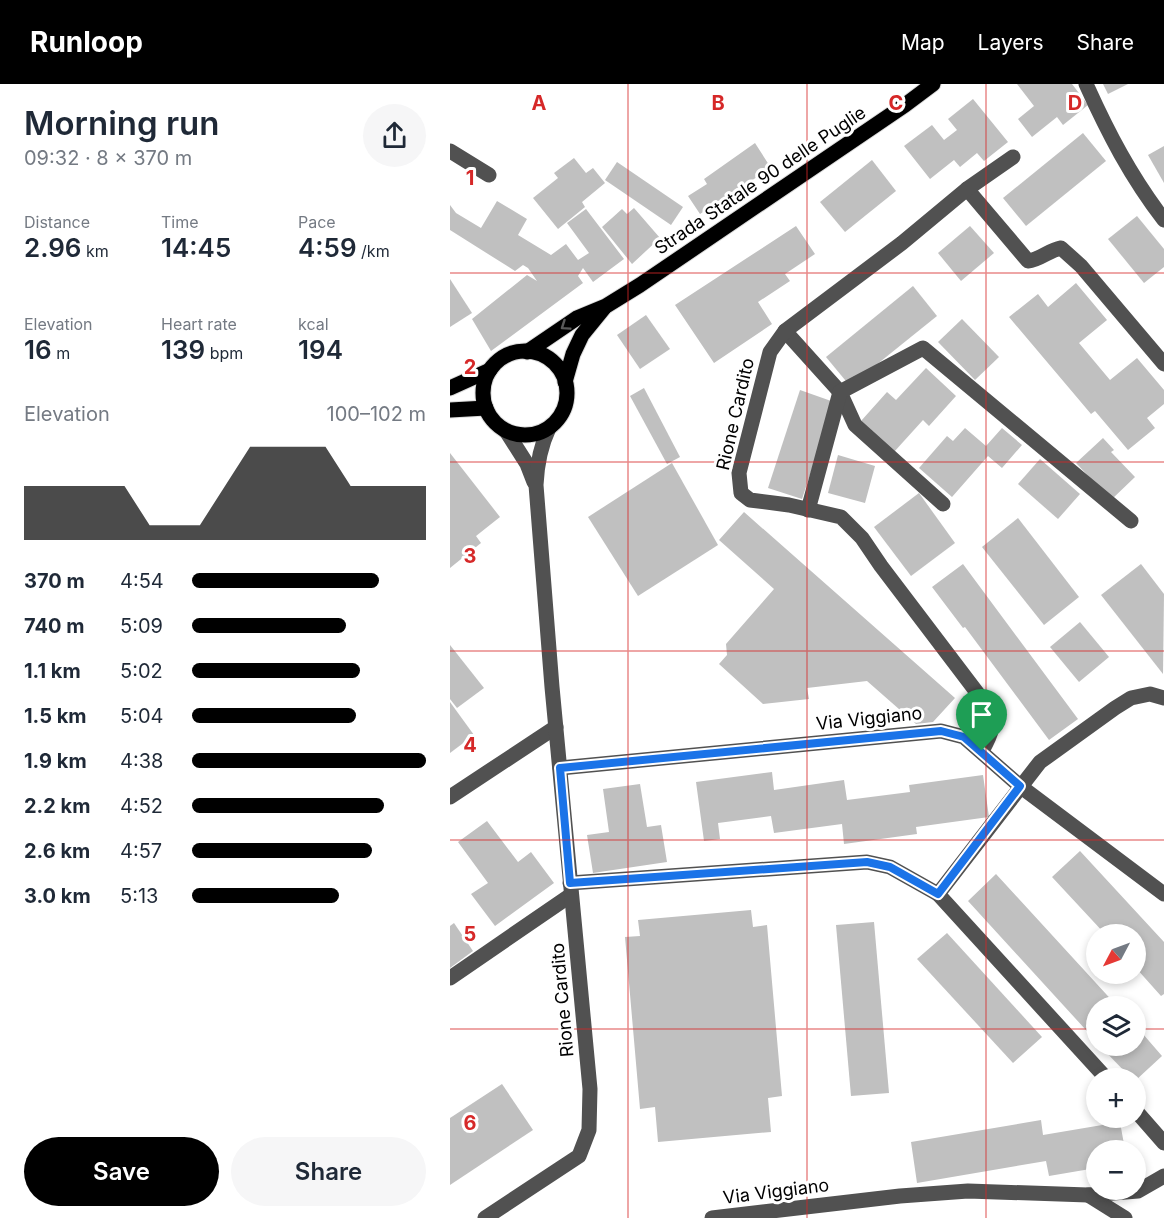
<!DOCTYPE html>
<meta charset="utf-8">
<style>
:root{--surface:#fff;--page:#f6f6f7;--text:#1f2937;--muted:#747a83;--accent:#000}
body{margin:0;font-family:Inter,sans-serif;background:var(--page);color:var(--text);height:100vh;display:flex;flex-direction:column;font-size:22px;white-space:nowrap}
*{box-sizing:border-box;margin:0}
p{font-size:20px;color:var(--muted)}
.icon{flex:none;width:33px;height:33px;fill:none;stroke:currentColor;stroke-width:2;stroke-linecap:round;stroke-linejoin:round}
.map{position:relative;flex:1;overflow:hidden}
.panel{display:flex;flex-direction:column;background:var(--surface);width:450px}
.panel>*{flex:none}
.needle{width:39px;rotate:229deg}
.buttons{position:absolute;left:636px;top:840px;display:grid;gap:12px}
.buttons a{display:grid;place-items:center;width:60px;height:60px;border-radius:50%;background:var(--surface);box-shadow:0 3px 9px #0003;font-size:30px}
.pin{position:absolute;display:grid;place-items:center;width:51px;height:51px;color:#fff;margin:-62px -26px;border-radius:50% 50% 50% 0;rotate:-45deg;box-shadow:0 0 6px #0007}
.pin .icon{rotate:45deg}
.round{display:grid;place-items:center;flex:none;width:63px;height:63px;border-radius:32px;background:var(--page)}
.overview{display:flex;align-items:center;justify-content:space-between;height:102px;padding:0 24px}
h1{font-size:33px;font-weight:600;line-height:45px}
.metrics{display:grid;grid-template-columns:repeat(3,1fr);gap:9px;height:102px;padding:6px 24px}
.metrics div{display:grid;align-content:center}
.metrics b{font-size:26px;font-weight:600}
.metrics small{font-size:16px;font-weight:400}
.metrics p{font-size:16px}
.chart{height:168px;padding:12px 24px}
.chart p{display:flex;justify-content:space-between}
.chart svg{width:100%;height:108px;margin-top:6px;fill:var(--accent);opacity:.7}
.action{display:flex;gap:12px;margin-top:auto;padding:12px 24px}
.action a{flex:1;height:69px;border-radius:36px;background:var(--accent);color:#fff;font-size:24px;font-weight:600;line-height:69px;text-align:center}
.action a+a{background:var(--page);color:var(--text)}
ul{padding:0 24px;list-style:none;font-size:20px}
li{display:grid;grid-template-columns:96px 72px 1fr;align-items:center;height:45px}
li i{height:15px;border-radius:8px;background:var(--accent)}
header{display:flex;align-items:center;gap:36px;box-sizing:border-box;height:84px;padding:0 30px;background:var(--accent);color:#fff}
header strong{font-size:28px}
nav{display:flex;gap:33px;margin-inline-start:auto;font-size:21px}
main{display:flex;flex:1;min-height:0}
.map>svg:first-child{display:block}
.building{fill:#c0c0c0}
.lines{fill:none;stroke-linecap:round;stroke-linejoin:round}
.major-casing{stroke:#dbdbdb;stroke-width:17}
.minor{stroke:#515151;stroke-width:15}
.major{stroke:#000;stroke-width:15}
.oneway{stroke:#595959}
.route-casing{stroke:#fff;stroke-width:12}
.route{stroke:#1a73e8;stroke-width:8}
.grid{fill:none;stroke:#d62828;stroke-width:1.5;stroke-opacity:0.55}
.labels{text-anchor:middle;dominant-baseline:central;stroke-width:6;stroke-linejoin:round;paint-order:stroke}
.street-label{font-size:18px;fill:#000;stroke:#fff}
.grid-label{font-size:20px;text-anchor:middle;font-weight:bold;fill:#d62828;stroke:#fff;stroke-width:6;stroke-linejoin:round;paint-order:stroke}
</style>
<header>
<strong>Runloop</strong>
<nav><a>Map</a><a>Layers</a><a>Share</a></nav>
</header>
<main>
<section class="panel">
<div class="overview"><div><h1>Morning run</h1><p>09:32 · 8 × 370 m</p></div><a class="round"><svg class="icon" aria-label="share" viewBox="0 0 24 24"><path d="M12 15V3M7 8l5-5 5 5M5 13v7h14v-7"/></svg></a></div>
<div class="metrics">
<div><p>Distance</p><b>2.96<small> km</small></b></div>
<div><p>Time</p><b>14:45</b></div>
<div><p>Pace</p><b>4:59<small> /km</small></b></div>
</div>
<div class="metrics">
<div><p>Elevation</p><b>16<small> m</small></b></div>
<div><p>Heart rate</p><b>139<small> bpm</small></b></div>
<div><p>kcal</p><b>194</b></div>
</div>
<div class="chart"><p><span>Elevation</span>100–102 m</p>
<svg viewBox="0 0 160 44" preserveAspectRatio="none"><path d="M0 44V22L10 22L20 22L30 22L40 22L50 38L60 38L70 38L80 22L90 6L100 6L110 6L120 6L130 22L140 22L150 22L160 22V44z"/></svg>
</div>
<ul>
<li><b>370 m</b>4:54<i style="width:80%"></i></li>
<li><b>740 m</b>5:09<i style="width:66%"></i></li>
<li><b>1.1 km</b>5:02<i style="width:72%"></i></li>
<li><b>1.5 km</b>5:04<i style="width:70%"></i></li>
<li><b>1.9 km</b>4:38<i style="width:100%"></i></li>
<li><b>2.2 km</b>4:52<i style="width:82%"></i></li>
<li><b>2.6 km</b>4:57<i style="width:77%"></i></li>
<li><b>3.0 km</b>5:13<i style="width:63%"></i></li>
</ul>
<div class="action"><a>Save</a><a>Share</a></div>
</section>
<div class="map">
<svg width="714" height="1134" viewBox="0 0 714 1134">
<rect width="100%" height="100%" fill="#fff"/>
<!-- building -->
<g class="building">
<polygon points="567,0 622,0 638,21 613,41 607,33 582,53 568,35 584,22"/>
<polygon points="653,0 678,0 658,10"/>
<polygon points="523,15 558,58 534,77 527,69 510,83 504,76 480,95 454,62 482,41 494,56 507,46 498,35"/>
<polygon points="633,49 656,77 576,142 553,114"/>
<polygon points="305,59 321,84 250,130 238,112 257,100 254,95"/>
<polygon points="714,62 714,99 698,71"/>
<polygon points="124,74 136,89 143,84 155,99 132,118 135,123 108,145 83,114 108,94 104,89"/>
<polygon points="422,76 446,107 395,148 370,118"/>
<polygon points="167,78 233,123 221,141 155,96"/>
<polygon points="47,117 77,135 68,151 101,171 116,160 128,176 139,169 117,139 136,125 174,175 143,198 133,184 128,192 133,199 41,267 22,235 77,191 87,197 78,184 73,181 65,187 0,146 0,121 6,129 31,144"/>
<polygon points="184,124 210,154 182,180 152,143 172,125 177,130"/>
<polygon points="687,132 714,165 714,183 694,199 658,155"/>
<polygon points="346,142 365,170 335,190 340,197 308,218 322,240 264,279 225,221"/>
<polygon points="520,142 544,169 511,197 488,169"/>
<polygon points="0,195 22,229 0,243"/>
<polygon points="626,199 657,236 629,259 660,296 687,274 714,306 714,320 697,334 705,344 678,366 645,327 641,330 559,233 588,210 598,223"/>
<polygon points="463,202 487,232 400,302 376,273"/>
<polygon points="196,231 220,265 190,285 167,251"/>
<polygon points="512,235 549,273 525,296 488,258"/>
<polygon points="476,284 506,312 479,342 473,336 444,368 411,337 437,308 446,316"/>
<polygon points="194,304 230,373 217,380 180,312"/>
<polygon points="350,306 384,318 352,415 318,404"/>
<polygon points="515,344 536,362 552,344 572,361 552,384 538,372 502,413 469,384 497,352 503,357"/>
<polygon points="653,354 664,366 661,368 685,393 661,416 626,379"/>
<polygon points="0,369 50,433 26,452 31,459 0,484"/>
<polygon points="388,371 425,382 415,419 378,409"/>
<polygon points="590,375 630,410 608,435 568,400"/>
<polygon points="222,379 268,461 188,512 138,433"/>
<polygon points="469,409 505,459 461,492 424,443"/>
<polygon points="294,428 505,614 483,638 466,640 417,597 357,604 359,615 313,620 269,580 277,571 276,560 324,505 269,456"/>
<polygon points="568,434 629,513 594,541 532,463"/>
<polygon points="513,480 628,635 599,656 515,543 513,544 482,503"/>
<polygon points="691,480 714,510 713,590 651,511"/>
<polygon points="630,538 659,573 629,598 600,563"/>
<polygon points="0,561 34,604 7,624 0,615"/>
<polygon points="0,618 24,651 0,669"/>
<polygon points="322,688 324,706 394,696 397,716 460,708 459,701 533,691 539,733 466,743 467,750 394,760 392,740 324,749 321,732 268,739 270,755 254,757 246,698"/>
<polygon points="190,700 197,743 211,741 217,778 143,789 137,751 159,748 153,705"/>
<polygon points="37,737 68,778 81,768 104,799 45,842 21,810 38,799 8,758"/>
<polygon points="630,767 714,858 714,910 711,912 686,884 686,850 655,850 602,793"/>
<polygon points="546,790 667,922 646,922 646,957 518,817"/>
<polygon points="301,826 303,843 317,841 332,1012 318,1014 321,1048 208,1058 205,1023 190,1025 175,853 190,852 188,836"/>
<polygon points="424,838 439,1009 401,1012 386,841"/>
<polygon points="4,839 23,867 0,884 0,842"/>
<polygon points="497,849 592,953 563,979 467,875"/>
<polygon points="686,942 712,972 686,996 686,994 681,994 650,962 686,962"/>
<polygon points="52,1000 83,1046 0,1101 0,1034"/>
<polygon points="591,1036 593,1051 670,1038 675,1066 646,1066 646,1084 599,1092 596,1077 467,1099 461,1058"/>
</g>
<g class="lines">
<!-- major casing -->
<g class="major-casing">
<g id="major">
<circle cx="75" cy="309" r="42"/>
<polyline points="77,268 127,234 156,222 190,201 455,21 483,0"/>
<polyline points="115,298 123,270 132,251 154,224"/>
<polyline points="0,304 40,286"/>
<polyline points="0,326 36,324"/>
</g>
</g>
<!-- minor -->
<g class="minor">
<path d="M 636,0 C 658,49 681,93 714,136"/>
<polyline points="0,67 39,91"/>
<path d="M 517,105 L 578,177 C 590,176 599,166 611,164 L 631,182 L 714,280"/>
<polyline points="335,247 390,308 405,341 493,420"/>
<polyline points="56,347 77,380 84,398"/>
<polyline points="358,426 390,308 473,264 681,437"/>
<path d="M 532,667 C 542,649 545,643 538,623 L 431,482 L 412,454 L 391,433 L 339,421 L 300,416 L 291,409 L 289,389 L 320,268 L 335,247 L 452,159 L 517,105 L 563,73"/>
<polyline points="110,684 491,647 514,653 570,702 714,810"/>
<polyline points="0,713 106,643"/>
<polyline points="120,799 417,778 440,783 488,810 656,994"/>
<polyline points="488,810 590,678 665,624 681,614 700,610 714,614"/>
<polyline points="0,894 121,811"/>
<polyline points="686,1027 714,1059"/>
<polyline points="638,1111 675,1134"/>
<path d="M 35,1134 L 129,1072 L 139,1046 L 140,1005 L 102,603 L 86,401 C 87,380 90,363 99,344"/>
<polyline points="262,1134 450,1112 518,1107 638,1111 688,1107 714,1092"/>
</g>
<!-- major -->
<use href="#major" class="major"/>
</g>
<!-- one-way arrows -->
<defs><path id="oneway-chevron" d="M-2-3.5L2.5 0L-2 3.5" fill="none" stroke-width="1.6" stroke-linecap="round" stroke-linejoin="round" transform="scale(1.5)"/></defs>
<use class="oneway" href="#oneway-chevron" transform="translate(115 242) rotate(146)"/>
<g class="lines">
<!-- route casing -->
<g class="route-casing">
<polygon id="route" points="491,647 514,653 570,702 488,810 440,783 417,778 120,799 110,684"/>
</g>
<!-- route -->
<use href="#route" class="route"/>
</g>
<!-- grid -->
<path class="grid" d="M 178,0 L 178,1134M 357,0 L 357,1134M 536,0 L 536,1134M 0,189 L 714,189M 0,378 L 714,378M 0,567 L 714,567M 0,756 L 714,756M 0,945 L 646,945M 686,945 L 714,945"/>
<g class="labels">
<!-- street labels -->
<g class="street-label">
<text transform="translate(310 96) rotate(-34)">Strada Statale 90 delle Puglie</text>
<text transform="translate(285 330) rotate(-77)">Rione Cardito</text>
<text transform="translate(419 634) rotate(-6)">Via Viggiano</text>
<text transform="translate(112 916) rotate(-95)">Rione Cardito</text>
<text transform="translate(326 1107) rotate(-7)">Via Viggiano</text>
</g>
</g>
<g class="grid-label">
<text x="89" y="26">A</text>
<text x="268" y="26">B</text>
<text x="446" y="26">C</text>
<text x="625" y="26">D</text>
<text x="20" y="101">1</text>
<text x="20" y="290">2</text>
<text x="20" y="479">3</text>
<text x="20" y="668">4</text>
<text x="20" y="857">5</text>
<text x="20" y="1046">6</text>
</g>
</svg>
<div class="buttons">
<a><svg class="needle" viewBox="-14 -14 28 28"><path d="M0-13l5 13h-10z" fill="#e53935"/><path d="M0 13l5-13h-10z" fill="#747a83"/></svg></a>
<a><svg class="icon" aria-label="layers" viewBox="0 0 24 24"><path d="M12 4l9 5-9 5-9-5zM3 14l9 5 9-5"/></svg></a>
<a>+</a>
<a>−</a>
</div>
<div class="pin" style="left:532px;top:667px;background:#1e9e55"><svg class="icon" aria-label="arrive" viewBox="0 0 24 24"><path d="M6 21V4h12l-3 4 3 4H6"/></svg></div>
</div>
</main>
